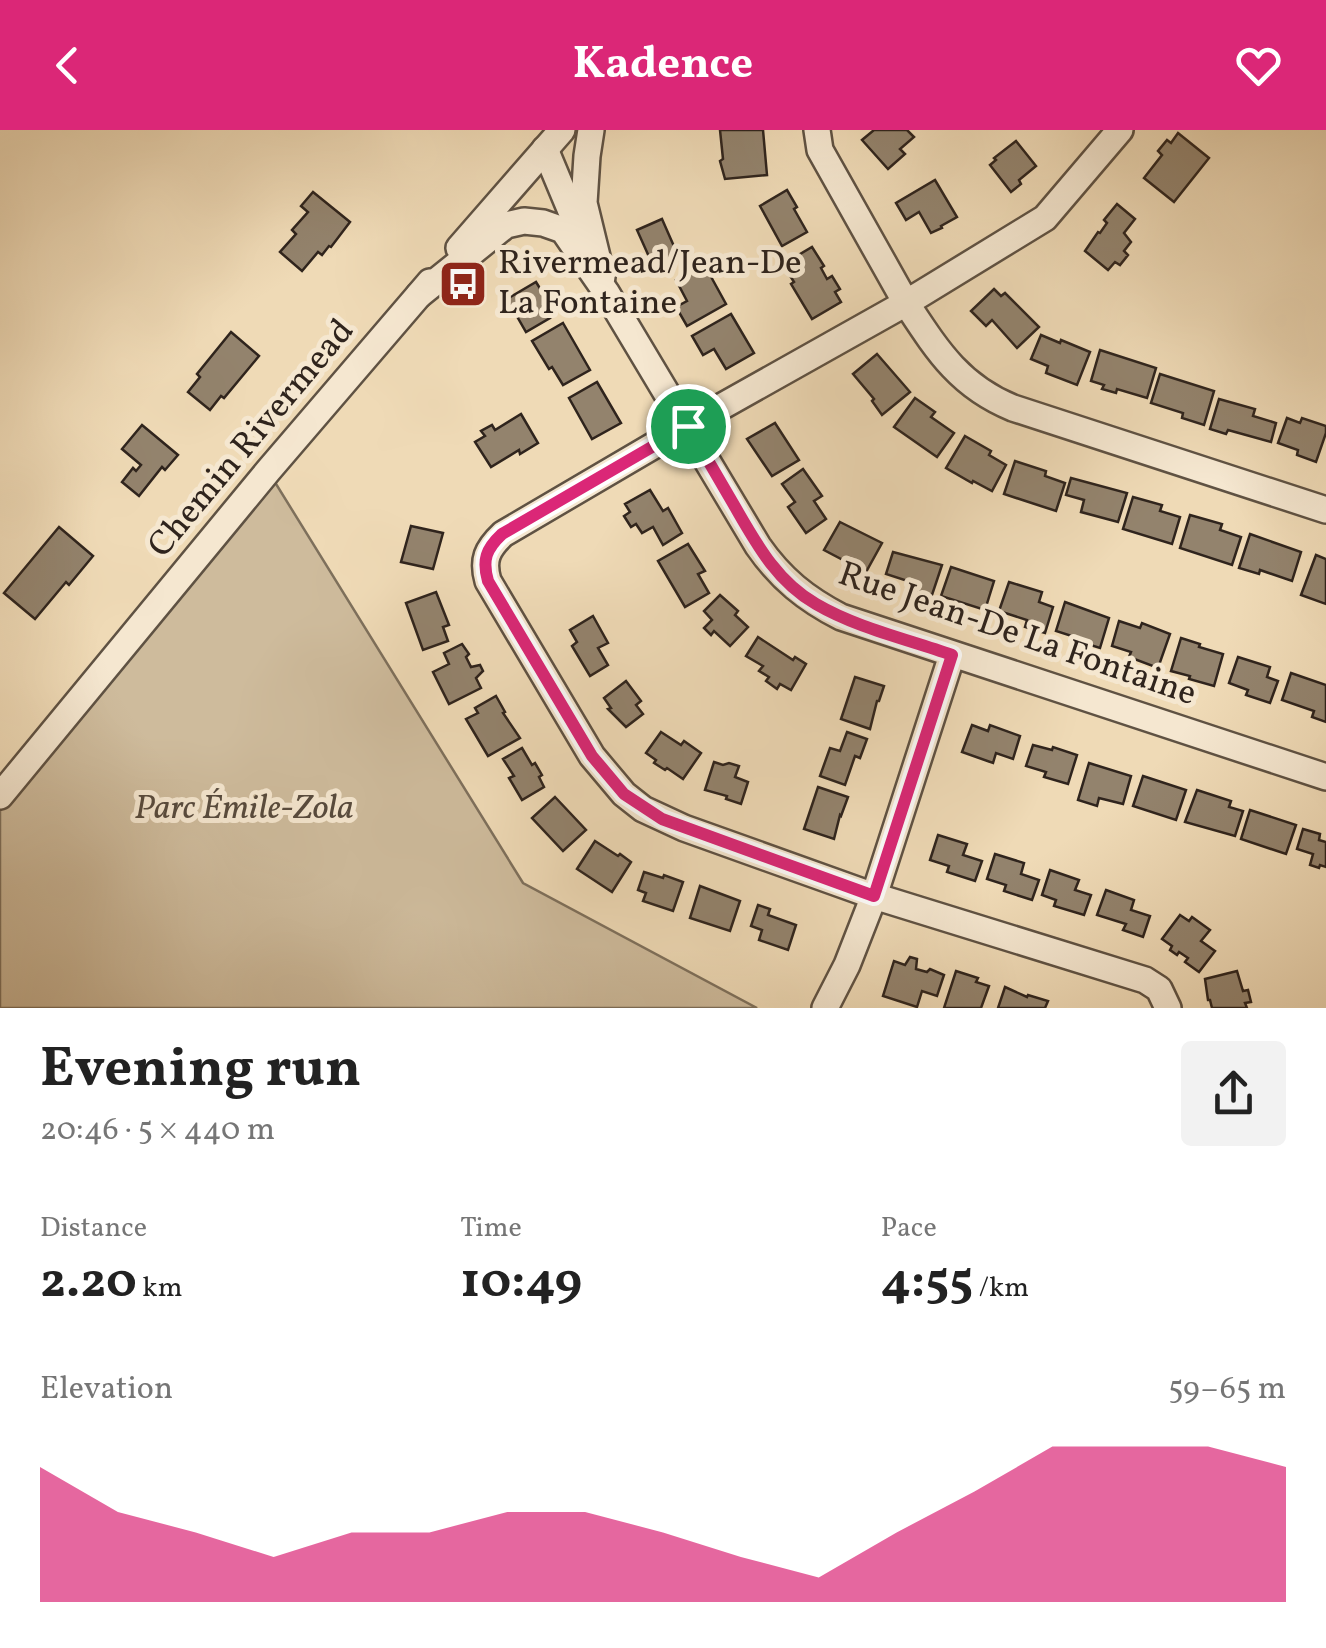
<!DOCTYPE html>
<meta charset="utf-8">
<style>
:root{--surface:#fff;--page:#f2f2f2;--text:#222;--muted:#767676;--accent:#db2777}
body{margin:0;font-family:Vollkorn,serif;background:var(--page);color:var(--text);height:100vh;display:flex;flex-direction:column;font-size:38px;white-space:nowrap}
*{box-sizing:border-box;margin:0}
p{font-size:32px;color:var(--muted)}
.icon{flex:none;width:55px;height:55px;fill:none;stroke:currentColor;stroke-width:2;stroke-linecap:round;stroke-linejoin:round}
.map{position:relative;height:878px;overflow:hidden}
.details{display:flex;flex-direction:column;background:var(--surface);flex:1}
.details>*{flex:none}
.pin{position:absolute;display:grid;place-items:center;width:85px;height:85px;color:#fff;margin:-42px;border:5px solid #fff;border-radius:50%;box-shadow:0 2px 10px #0007}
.round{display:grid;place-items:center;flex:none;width:105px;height:105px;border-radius:10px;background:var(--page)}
.head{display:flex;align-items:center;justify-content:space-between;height:170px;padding:0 40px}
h1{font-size:55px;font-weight:700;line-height:75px}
.figures{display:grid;grid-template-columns:repeat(3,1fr);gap:15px;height:170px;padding:10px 40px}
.figures div{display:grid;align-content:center}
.figures b{font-size:50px;font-weight:700}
.figures small{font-size:28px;font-weight:400}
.figures p{font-size:28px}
.chart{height:280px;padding:20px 40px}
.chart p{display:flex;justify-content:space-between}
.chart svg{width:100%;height:180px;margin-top:10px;fill:var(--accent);opacity:.7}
header{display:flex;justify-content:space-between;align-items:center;height:130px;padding:0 40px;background:var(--accent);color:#fff;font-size:45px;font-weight:700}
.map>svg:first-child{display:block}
.green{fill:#cebb9c;stroke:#7e705c;stroke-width:2.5}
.building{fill:#93836d;stroke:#2f241d;stroke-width:2.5}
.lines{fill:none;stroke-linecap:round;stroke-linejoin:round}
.minor-casing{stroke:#5f5243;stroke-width:30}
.minor{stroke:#f5e7d0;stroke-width:25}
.route-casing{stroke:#fff;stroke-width:20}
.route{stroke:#db2777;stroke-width:12}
.labels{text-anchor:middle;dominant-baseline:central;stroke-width:10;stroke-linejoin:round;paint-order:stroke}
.poi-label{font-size:35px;fill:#2f241d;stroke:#f5e7d0;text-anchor:start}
.street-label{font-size:35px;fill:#2f241d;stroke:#f5e7d0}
.park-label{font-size:35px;font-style:italic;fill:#574a3d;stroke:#f5e7d0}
</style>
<header><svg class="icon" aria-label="back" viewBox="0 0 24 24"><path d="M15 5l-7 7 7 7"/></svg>Kadence<svg class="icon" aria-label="heart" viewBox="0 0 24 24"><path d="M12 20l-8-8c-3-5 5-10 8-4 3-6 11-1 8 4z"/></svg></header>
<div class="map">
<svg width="1326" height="878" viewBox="0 0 1326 878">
<rect width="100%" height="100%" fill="#efdab6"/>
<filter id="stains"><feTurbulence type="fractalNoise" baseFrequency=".002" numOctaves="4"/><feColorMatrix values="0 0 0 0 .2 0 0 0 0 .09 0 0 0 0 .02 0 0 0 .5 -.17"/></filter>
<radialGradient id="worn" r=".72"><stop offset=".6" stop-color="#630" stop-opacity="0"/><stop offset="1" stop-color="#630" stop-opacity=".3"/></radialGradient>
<!-- green -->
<polygon class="green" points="268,341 523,753 757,878 0,878 0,666"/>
<!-- building -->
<g class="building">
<polygon points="720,0 763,0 767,45 725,49 720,31 723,29"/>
<polygon points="874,0 907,0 914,7 900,19 905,24 888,39 862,10"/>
<polygon points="1178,3 1209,28 1174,72 1144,48 1162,25 1158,21 1167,10 1171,13"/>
<polygon points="1016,11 1036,36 1019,50 1021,54 1011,62 990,35 996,30 994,28"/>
<polygon points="935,50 957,87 941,96 942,98 931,103 919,82 906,90 896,73"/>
<polygon points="787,60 797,77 794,79 807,102 782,116 760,76"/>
<polygon points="313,62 350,92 331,117 329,116 322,125 318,122 302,141 280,122 296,104 292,100 308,82 301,76"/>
<polygon points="1117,74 1135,89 1124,103 1131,112 1124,121 1128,125 1120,135 1115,132 1108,140 1085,121 1098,102 1100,103 1107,93 1104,90"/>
<polygon points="662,89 680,130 655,140 637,100"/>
<polygon points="812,117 824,136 821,138 827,149 832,146 840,159 835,162 841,172 812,189 791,154 794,152 787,141 794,137 790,130"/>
<polygon points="704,134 726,174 687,196 676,177 687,171 676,150"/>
<polygon points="536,152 549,173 543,176 550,188 526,202 507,169"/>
<polygon points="994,159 1001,166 1005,163 1039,197 1017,218 992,190 986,196 971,181"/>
<polygon points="731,184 754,223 726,239 714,219 703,225 692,206"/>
<polygon points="563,193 590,240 563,255 552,237 549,239 532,211"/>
<polygon points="231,202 259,226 224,268 221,266 210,280 188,262 200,247 197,244"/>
<polygon points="1041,205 1060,213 1061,210 1090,222 1077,255 1046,243 1048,236 1031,229"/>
<polygon points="1100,220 1156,238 1147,268 1117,259 1116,263 1102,259 1104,255 1091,251"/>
<polygon points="877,224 910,262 882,285 872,271 874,269 853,244"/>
<polygon points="1160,244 1214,261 1204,295 1182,288 1183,283 1151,273"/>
<polygon points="597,252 621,293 592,309 569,268"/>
<polygon points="915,268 935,282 931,287 954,303 937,327 894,297"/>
<polygon points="1219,269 1255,279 1253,286 1276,293 1271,312 1228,300 1226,304 1210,299"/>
<polygon points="521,284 538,313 520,324 519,320 491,337 475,312 485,306 481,301 492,295 495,300"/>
<polygon points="1287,288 1300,293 1302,288 1326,296 1326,303 1316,332 1297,325 1298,320 1278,313"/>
<polygon points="775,293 799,330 772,346 747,309"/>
<polygon points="142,295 178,325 165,340 162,337 139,366 122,352 133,338 136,341 141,335 122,319"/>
<polygon points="965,306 991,321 989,325 1006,335 992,361 973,351 972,353 946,338"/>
<polygon points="1015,331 1046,341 1045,346 1065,353 1056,381 1004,364"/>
<polygon points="803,339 822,366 814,371 826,389 806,403 788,377 795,372 782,354"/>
<polygon points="1071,348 1127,363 1118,392 1081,382 1084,370 1066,365"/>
<polygon points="650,360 663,381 668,378 682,403 663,415 653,397 642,403 636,394 631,397 624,386 630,382 625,374"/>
<polygon points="1133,367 1162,375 1160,381 1180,387 1172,414 1123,399"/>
<polygon points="1190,385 1222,394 1220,400 1241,407 1232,435 1180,418"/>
<polygon points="840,392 882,413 866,442 824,420"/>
<polygon points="411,396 443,403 433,439 401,432"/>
<polygon points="59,397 93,426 69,455 66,452 35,489 4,463"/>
<polygon points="1250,404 1301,422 1292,451 1260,440 1259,444 1239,438"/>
<polygon points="688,414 705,441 698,444 709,463 685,477 658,431"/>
<polygon points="893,422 942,435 932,465 912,459 914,453 886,444"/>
<polygon points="1316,425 1326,429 1326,474 1301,465"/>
<polygon points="951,437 994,451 985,480 941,466"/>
<polygon points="1009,452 1042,462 1039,472 1053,477 1045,503 1025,497 1027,490 999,481"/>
<polygon points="436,462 449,495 443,497 448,511 423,520 406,473"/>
<polygon points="720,465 738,481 735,485 748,497 730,516 714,501 711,505 704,498 712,490 704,481"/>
<polygon points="1065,472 1109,488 1100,518 1074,510 1075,507 1056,501"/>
<polygon points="593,486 608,513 598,518 608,535 590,546 572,516 577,512 570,500"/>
<polygon points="1119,491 1140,498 1142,493 1170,504 1158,538 1129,527 1131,522 1112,516"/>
<polygon points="758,507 793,530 795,527 806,534 791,560 780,554 777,559 766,551 769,547 759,541 763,536 746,526"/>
<polygon points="1181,508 1200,514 1199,517 1223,524 1214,556 1189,549 1190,546 1171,541"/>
<polygon points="462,514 469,524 466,527 471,537 480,535 483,541 476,548 481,558 449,574 433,542 449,534 444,523"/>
<polygon points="1238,527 1270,537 1267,547 1278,551 1270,573 1246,565 1248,560 1229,553"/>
<polygon points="1291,543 1326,555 1326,592 1312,587 1314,581 1282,570"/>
<polygon points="855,547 884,556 879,571 877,571 870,599 841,589"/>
<polygon points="626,551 641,571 636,575 643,584 626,597 608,579 611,578 604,568"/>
<polygon points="496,566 505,582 503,583 520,608 488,626 466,589 478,583 475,578"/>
<polygon points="972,595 988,601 990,595 1020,606 1013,629 996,623 993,633 962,622"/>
<polygon points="661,602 681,615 684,611 701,623 683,649 667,638 665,640 654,633 656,630 646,623"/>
<polygon points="847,602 867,609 860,628 855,626 845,655 820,646 830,618 840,621"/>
<polygon points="1033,615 1052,620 1053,617 1077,625 1068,654 1044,647 1046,642 1026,636"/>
<polygon points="522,618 532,635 535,633 542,645 539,647 544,657 522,670 509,648 514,646 503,629"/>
<polygon points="714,632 723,635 729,633 739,636 735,647 748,652 741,674 726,669 727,666 705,660"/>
<polygon points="1089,633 1131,646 1123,674 1099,668 1097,676 1078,670"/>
<polygon points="1143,646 1186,660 1176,690 1133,676"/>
<polygon points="818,657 848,667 841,686 840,685 834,709 804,699"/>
<polygon points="1197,660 1231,671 1229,677 1243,681 1235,706 1185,692"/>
<polygon points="555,667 586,700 563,721 532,688"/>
<polygon points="1250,680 1296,695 1286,724 1241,709"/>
<polygon points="1303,699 1320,704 1319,710 1326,712 1326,737 1320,735 1319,738 1310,735 1313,724 1297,719"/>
<polygon points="938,705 967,714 963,725 982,731 975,751 947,742 949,736 930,730"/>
<polygon points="595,711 618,726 620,724 631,732 612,762 577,739"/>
<polygon points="995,724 1024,733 1021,744 1039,750 1032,770 1004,761 1006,755 987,749"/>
<polygon points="1050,740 1079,750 1075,760 1091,765 1084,785 1054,776 1056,770 1042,765"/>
<polygon points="644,742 663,748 664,745 683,752 673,781 643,771 646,763 638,760"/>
<polygon points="700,756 740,771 730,801 690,788"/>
<polygon points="1106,760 1134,770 1131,780 1150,786 1143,807 1123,800 1126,794 1097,785"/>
<polygon points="758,775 770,779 768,785 796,795 788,820 759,810 762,800 751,796"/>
<polygon points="1180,785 1189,791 1192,787 1210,800 1201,811 1215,821 1199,842 1185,832 1188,828 1179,822 1177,825 1170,820 1172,816 1162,809"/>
<polygon points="910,827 917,829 916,839 927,842 930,839 944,845 937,866 922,861 917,877 883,866 894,831 905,835"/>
<polygon points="956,841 978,848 976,852 989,856 981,878 944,878"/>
<polygon points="1237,841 1243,861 1248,860 1251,872 1245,873 1247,878 1212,878 1210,870 1208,870 1205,849"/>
<polygon points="1005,857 1027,867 1028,865 1048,871 1045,878 998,878"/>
</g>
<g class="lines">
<!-- minor casing -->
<g class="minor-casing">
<g id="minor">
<polyline points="591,0 587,26 584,73 602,147"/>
<polyline points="817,0 820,20 906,173 1045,88 1120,0"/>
<polyline points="545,19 578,98"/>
<polyline points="459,118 562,0"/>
<path d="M 419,165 L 506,95 L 524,91 L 543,93 L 563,100 L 606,162 L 758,416 C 781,449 806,469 841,487 L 1326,647"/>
<polyline points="0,666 268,341 430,152"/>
<polyline points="825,878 847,835 874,766 952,525"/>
<path d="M 1168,878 L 1159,859 L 1145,850 L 874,766 L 684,698 L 643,679 L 624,664 L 592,626 L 488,451 C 482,430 487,419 503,404 L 687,296 L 906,173 C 937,220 959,256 1013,278 L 1326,380"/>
</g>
</g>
<!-- minor -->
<use href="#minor" class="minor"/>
</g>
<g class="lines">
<!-- route casing -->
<g class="route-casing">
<path id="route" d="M 688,296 C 703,322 718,348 734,375 C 756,413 776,451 816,474 C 857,498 907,509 952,525 L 874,766 L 662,689 L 624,664 L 592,626 L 488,451 C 482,430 486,419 502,404 Z"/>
</g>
<!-- route -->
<use href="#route" class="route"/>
</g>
<!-- icons -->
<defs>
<g id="bus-square" transform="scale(2.5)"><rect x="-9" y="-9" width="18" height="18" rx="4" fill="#8f2418" stroke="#f5e7d0"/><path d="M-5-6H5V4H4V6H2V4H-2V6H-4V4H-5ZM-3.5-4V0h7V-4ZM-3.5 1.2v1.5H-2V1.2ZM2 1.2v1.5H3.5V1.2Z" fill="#fff"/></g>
</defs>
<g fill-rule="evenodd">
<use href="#bus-square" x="463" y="154"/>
</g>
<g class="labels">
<!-- poi labels -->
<g class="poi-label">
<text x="498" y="134">Rivermead/Jean-De<tspan x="498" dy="40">La Fontaine</tspan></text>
</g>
<!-- street labels -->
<g class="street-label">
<text transform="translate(252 309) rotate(-50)">Chemin Rivermead</text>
<text transform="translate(1017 505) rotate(19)">Rue Jean-De La Fontaine</text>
</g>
<!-- park labels -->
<g class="park-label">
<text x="244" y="679">Parc Émile-Zola</text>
</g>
</g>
<rect width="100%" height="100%" filter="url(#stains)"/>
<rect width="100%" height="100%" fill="url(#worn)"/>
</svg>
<div class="pin" style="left:688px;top:296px;background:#1e9e55"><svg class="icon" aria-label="arrive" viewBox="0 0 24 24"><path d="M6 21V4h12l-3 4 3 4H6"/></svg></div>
</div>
<section class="details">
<div class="head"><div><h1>Evening run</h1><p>20:46 · 5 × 440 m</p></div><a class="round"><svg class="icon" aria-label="share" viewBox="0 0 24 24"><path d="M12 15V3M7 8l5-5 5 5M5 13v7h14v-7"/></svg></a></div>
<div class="figures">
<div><p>Distance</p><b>2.20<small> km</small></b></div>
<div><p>Time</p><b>10:49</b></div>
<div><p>Pace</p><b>4:55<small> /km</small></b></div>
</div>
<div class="chart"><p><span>Elevation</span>59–65 m</p>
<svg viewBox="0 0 160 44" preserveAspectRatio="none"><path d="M0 44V11L10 22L20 27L30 33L40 27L50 27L60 22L70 22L80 27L90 33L100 38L110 27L120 17L130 6L140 6L150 6L160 11V44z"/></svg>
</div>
</section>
